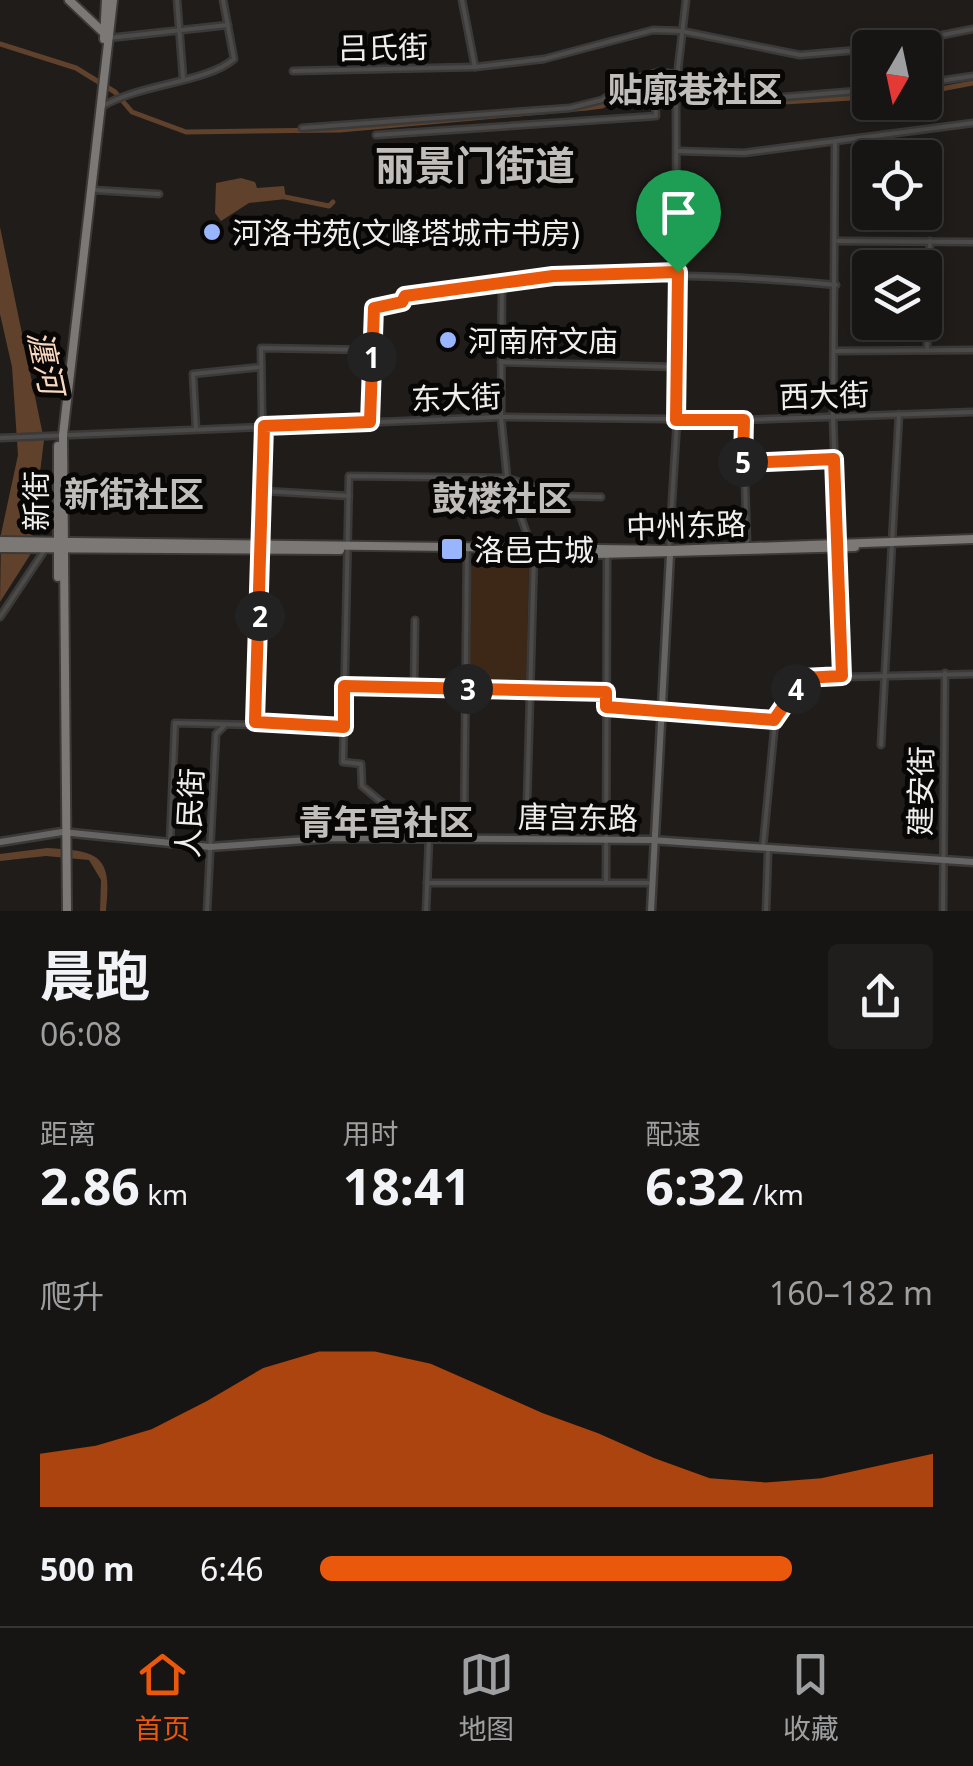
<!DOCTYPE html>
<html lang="zh">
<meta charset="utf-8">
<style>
:root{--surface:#171514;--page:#201e1d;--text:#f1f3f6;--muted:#9e9fa0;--line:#363434;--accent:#ea580c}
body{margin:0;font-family:"Noto Sans","Noto Sans SC",sans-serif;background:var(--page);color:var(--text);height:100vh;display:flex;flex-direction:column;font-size:38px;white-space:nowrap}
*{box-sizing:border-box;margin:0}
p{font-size:32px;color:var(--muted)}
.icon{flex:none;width:55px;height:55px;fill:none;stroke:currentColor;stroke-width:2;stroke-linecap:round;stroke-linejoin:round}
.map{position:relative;height:911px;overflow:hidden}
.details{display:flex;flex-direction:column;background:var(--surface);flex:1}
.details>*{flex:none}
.needle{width:65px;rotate:189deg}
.fabs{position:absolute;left:852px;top:30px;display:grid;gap:20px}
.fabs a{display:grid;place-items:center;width:90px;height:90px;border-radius:10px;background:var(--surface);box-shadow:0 5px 15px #0003,0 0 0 2px var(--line);font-size:50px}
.pin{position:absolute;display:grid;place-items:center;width:85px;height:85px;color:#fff;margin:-102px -42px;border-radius:50% 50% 50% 0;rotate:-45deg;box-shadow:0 0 10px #0007}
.pin .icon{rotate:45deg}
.km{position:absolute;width:50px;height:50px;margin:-25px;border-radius:50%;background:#222;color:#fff;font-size:28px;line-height:50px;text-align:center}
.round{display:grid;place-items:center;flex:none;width:105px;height:105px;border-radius:10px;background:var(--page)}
.summary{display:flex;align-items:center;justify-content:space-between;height:170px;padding:0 40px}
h1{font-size:55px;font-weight:700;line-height:75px}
.metrics{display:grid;grid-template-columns:repeat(3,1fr);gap:15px;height:170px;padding:10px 40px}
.metrics div{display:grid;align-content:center}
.metrics b{font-size:50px;font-weight:700}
.metrics small{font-size:28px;font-weight:400}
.metrics p{font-size:28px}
.chart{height:280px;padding:20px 40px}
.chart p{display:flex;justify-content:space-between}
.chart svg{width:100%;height:180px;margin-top:10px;fill:var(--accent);opacity:.7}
ul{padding:0 40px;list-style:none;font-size:32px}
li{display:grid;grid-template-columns:160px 120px 1fr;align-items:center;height:75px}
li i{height:25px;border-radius:12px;background:var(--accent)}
.menu{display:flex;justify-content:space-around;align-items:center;height:140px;border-top:2px solid var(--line);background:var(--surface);font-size:28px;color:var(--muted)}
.menu a{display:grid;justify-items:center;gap:5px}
.menu .current{color:var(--accent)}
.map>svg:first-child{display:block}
.green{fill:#3d2818}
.water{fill:#5f412c}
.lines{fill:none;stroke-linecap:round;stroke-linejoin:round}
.canal{stroke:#5f412c;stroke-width:5}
.street-casing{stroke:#3c3a38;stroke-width:9}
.secondary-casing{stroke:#3c3a38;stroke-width:11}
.primary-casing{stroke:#3c3a38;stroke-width:12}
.street{stroke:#4c4b4a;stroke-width:4}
.secondary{stroke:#676563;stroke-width:6}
.primary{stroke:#7c7876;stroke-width:8}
.route-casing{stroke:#fff;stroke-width:20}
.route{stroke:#ea580c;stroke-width:12}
.poi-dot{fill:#98b5fd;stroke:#080706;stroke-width:4}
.labels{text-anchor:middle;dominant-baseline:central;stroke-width:10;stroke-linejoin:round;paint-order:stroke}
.street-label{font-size:30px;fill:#f1efee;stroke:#080706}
.poi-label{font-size:30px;fill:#f1efee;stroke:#080706;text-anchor:start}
.water-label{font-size:32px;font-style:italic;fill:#f9d7bf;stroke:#080706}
.quarter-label{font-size:35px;font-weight:bold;fill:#c1bdba;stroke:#080706}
.district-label{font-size:40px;font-weight:bold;fill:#c1bdba;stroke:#080706}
</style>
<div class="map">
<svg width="973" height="911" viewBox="0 0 973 911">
<rect width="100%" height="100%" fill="#1f1c1a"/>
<!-- green -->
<polygon class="green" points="470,566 529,567 526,687 468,685"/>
<!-- water -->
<g class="water">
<polygon points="241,178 255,182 257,188 284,186 286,199 249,203 221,221 215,213 216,183"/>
<polygon points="0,227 44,440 30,555 0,602 1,534 18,455 12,367 0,314"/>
<path d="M 47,848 C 98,851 113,854 106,911 L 100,911 L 101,880 L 89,860 L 46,856 L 0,861 L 0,854 Z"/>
</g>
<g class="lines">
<!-- canal -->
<g class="canal">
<polyline points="0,44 76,68 115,92 132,112 186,132 340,130 587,108 602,106 654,77 697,80 750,104 870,97"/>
<polyline points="925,92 973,83"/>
<polyline points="285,197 329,206 333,202"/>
</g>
<!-- street casing -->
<g class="street-casing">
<g id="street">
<polyline points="177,0 183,77"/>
<polyline points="462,0 475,67"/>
<polyline points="109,38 228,25"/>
<polyline points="877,48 973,29"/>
<polyline points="293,71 475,67 544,59 653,30 681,31 800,55 870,49"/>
<polyline points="925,83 973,76"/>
<path d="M 101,107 C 142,83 206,83 234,59 L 223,0"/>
<polyline points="302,128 570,108 602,100 637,78 658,72 696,76 746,96 772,98 870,90"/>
<polyline points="376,135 656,116 654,85 676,86"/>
<polyline points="835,143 833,417 842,676"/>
<polyline points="677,151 744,153 973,123"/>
<polyline points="94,190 159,194"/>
<polyline points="838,241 973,242"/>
<polyline points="502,281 501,417 507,478 534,554 526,839"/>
<polyline points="927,350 930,241"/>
<polyline points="834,351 973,350"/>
<polyline points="501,362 676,367"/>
<path d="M 370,420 L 374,308 L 402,302 L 405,296 C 559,272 680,270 836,285"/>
<polyline points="743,420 747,545"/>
<polyline points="196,429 193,374 261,367"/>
<polyline points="0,438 501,417 743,420 973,412"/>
<polyline points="744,463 834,459"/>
<polyline points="264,491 349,496"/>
<polyline points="264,543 261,348 371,350"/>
<polyline points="669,550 677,421 676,86 686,0"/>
<polyline points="0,617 44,551"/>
<polyline points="346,687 606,692"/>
<polyline points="414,689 415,620"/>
<polyline points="606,707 775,721"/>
<polyline points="255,722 263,552"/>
<polyline points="881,745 899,414"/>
<polyline points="413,838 397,815 362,786 361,764 343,762 349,476 507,478 561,496 601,497"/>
<polyline points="464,838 467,548"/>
<polyline points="170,844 175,723 344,727"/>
<polyline points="763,847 775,721 803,678 973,674"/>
<polyline points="606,882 607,556"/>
<polyline points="427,883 648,883"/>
<polyline points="207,911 216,734 225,725"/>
<polyline points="426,911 429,838"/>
<polyline points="766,911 768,851"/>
<polyline points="943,911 945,673"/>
</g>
</g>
<!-- secondary casing -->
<g class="secondary-casing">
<g id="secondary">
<polyline points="0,842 62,832 210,847 333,838 651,840 973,862"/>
<polyline points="651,911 670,555"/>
</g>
</g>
<!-- primary casing -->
<g class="primary-casing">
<g id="primary">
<polyline points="69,0 104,33"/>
<polyline points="104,39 106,0"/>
<polyline points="58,446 58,577"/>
<polyline points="0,541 669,550 973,539"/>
<polyline points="0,548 340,550"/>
<polyline points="559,555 855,547"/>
<polyline points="67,911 63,435 113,0"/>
</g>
</g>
<!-- street -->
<use href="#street" class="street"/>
<!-- secondary -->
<use href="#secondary" class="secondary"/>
<!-- primary -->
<use href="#primary" class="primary"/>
</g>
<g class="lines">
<!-- route casing -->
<g class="route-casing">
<polygon id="route" points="678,272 676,420 744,420 743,463 834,459 842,676 803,678 774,720 606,707 606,692 344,686 344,727 255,722 264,426 370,422 374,308 402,302 405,296 553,276"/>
</g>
<!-- route -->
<use href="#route" class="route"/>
</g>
<!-- markers -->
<g class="poi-dot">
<circle cx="212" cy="232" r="10"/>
<circle cx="448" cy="340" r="10"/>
<rect x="440" y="537" width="24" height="24" rx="5"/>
</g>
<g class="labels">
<!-- street labels -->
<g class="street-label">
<text transform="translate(383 47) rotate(-1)">吕氏街</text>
<text transform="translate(824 395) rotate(-2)">西大街</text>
<text transform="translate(456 397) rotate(-2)">东大街</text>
<text transform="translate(35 501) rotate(-90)">新街</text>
<text transform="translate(686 525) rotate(-2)">中州东路</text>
<text transform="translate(920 791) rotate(-89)">建安街</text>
<text transform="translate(189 813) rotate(-87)">人民街</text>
<text transform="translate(578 817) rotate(1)">唐宫东路</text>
</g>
<!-- poi labels -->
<g class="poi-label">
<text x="232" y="232">河洛书苑(文峰塔城市书房)</text>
<text x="468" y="340">河南府文庙</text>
<text x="474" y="549">洛邑古城</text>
</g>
<!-- water labels -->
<g class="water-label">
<text transform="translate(47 362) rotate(78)">瀍河</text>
</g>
<!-- quarter labels -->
<g class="quarter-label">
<text x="695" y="88">贴廓巷社区</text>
<text x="134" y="493">新街社区</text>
<text x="502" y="497">鼓楼社区</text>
<text x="386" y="821">青年宫社区</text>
</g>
<!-- district labels -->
<g class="district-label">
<text x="475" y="164">丽景门街道</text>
</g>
</g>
</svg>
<div class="fabs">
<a><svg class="needle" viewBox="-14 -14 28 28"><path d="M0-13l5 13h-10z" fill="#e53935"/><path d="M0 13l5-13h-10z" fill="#9e9fa0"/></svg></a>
<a><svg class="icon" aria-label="locate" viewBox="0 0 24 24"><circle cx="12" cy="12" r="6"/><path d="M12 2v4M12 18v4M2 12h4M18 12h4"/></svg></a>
<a><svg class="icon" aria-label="layers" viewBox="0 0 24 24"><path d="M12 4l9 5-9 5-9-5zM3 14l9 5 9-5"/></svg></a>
</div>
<div class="pin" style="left:678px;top:272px;background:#1e9e55"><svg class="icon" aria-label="arrive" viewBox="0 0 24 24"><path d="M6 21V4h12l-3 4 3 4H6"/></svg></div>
<b class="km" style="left:372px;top:357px">1</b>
<b class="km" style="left:260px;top:616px">2</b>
<b class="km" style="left:468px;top:689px">3</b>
<b class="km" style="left:796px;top:689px">4</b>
<b class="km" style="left:743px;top:462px">5</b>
</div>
<section class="details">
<div class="summary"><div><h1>晨跑</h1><p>06:08</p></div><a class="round"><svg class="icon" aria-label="share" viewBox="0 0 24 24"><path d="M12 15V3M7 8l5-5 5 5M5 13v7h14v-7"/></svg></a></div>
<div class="metrics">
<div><p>距离</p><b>2.86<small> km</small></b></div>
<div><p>用时</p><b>18:41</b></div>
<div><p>配速</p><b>6:32<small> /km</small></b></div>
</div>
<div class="chart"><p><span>爬升</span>160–182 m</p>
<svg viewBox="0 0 160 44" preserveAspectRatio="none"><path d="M0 44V31L10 29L20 25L30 18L40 10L50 6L60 6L70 9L80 15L90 21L100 26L110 32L120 37L130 38L140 37L150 34L160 31V44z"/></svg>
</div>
<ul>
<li><b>500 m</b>6:46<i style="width:77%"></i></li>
</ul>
</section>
<nav class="menu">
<a class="current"><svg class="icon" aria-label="home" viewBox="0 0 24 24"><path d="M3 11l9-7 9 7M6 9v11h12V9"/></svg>首页</a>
<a><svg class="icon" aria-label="map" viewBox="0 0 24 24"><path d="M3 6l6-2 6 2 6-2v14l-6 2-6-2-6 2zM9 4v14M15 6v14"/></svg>地图</a>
<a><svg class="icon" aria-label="saved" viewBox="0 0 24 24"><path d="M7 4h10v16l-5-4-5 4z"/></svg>收藏</a>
</nav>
